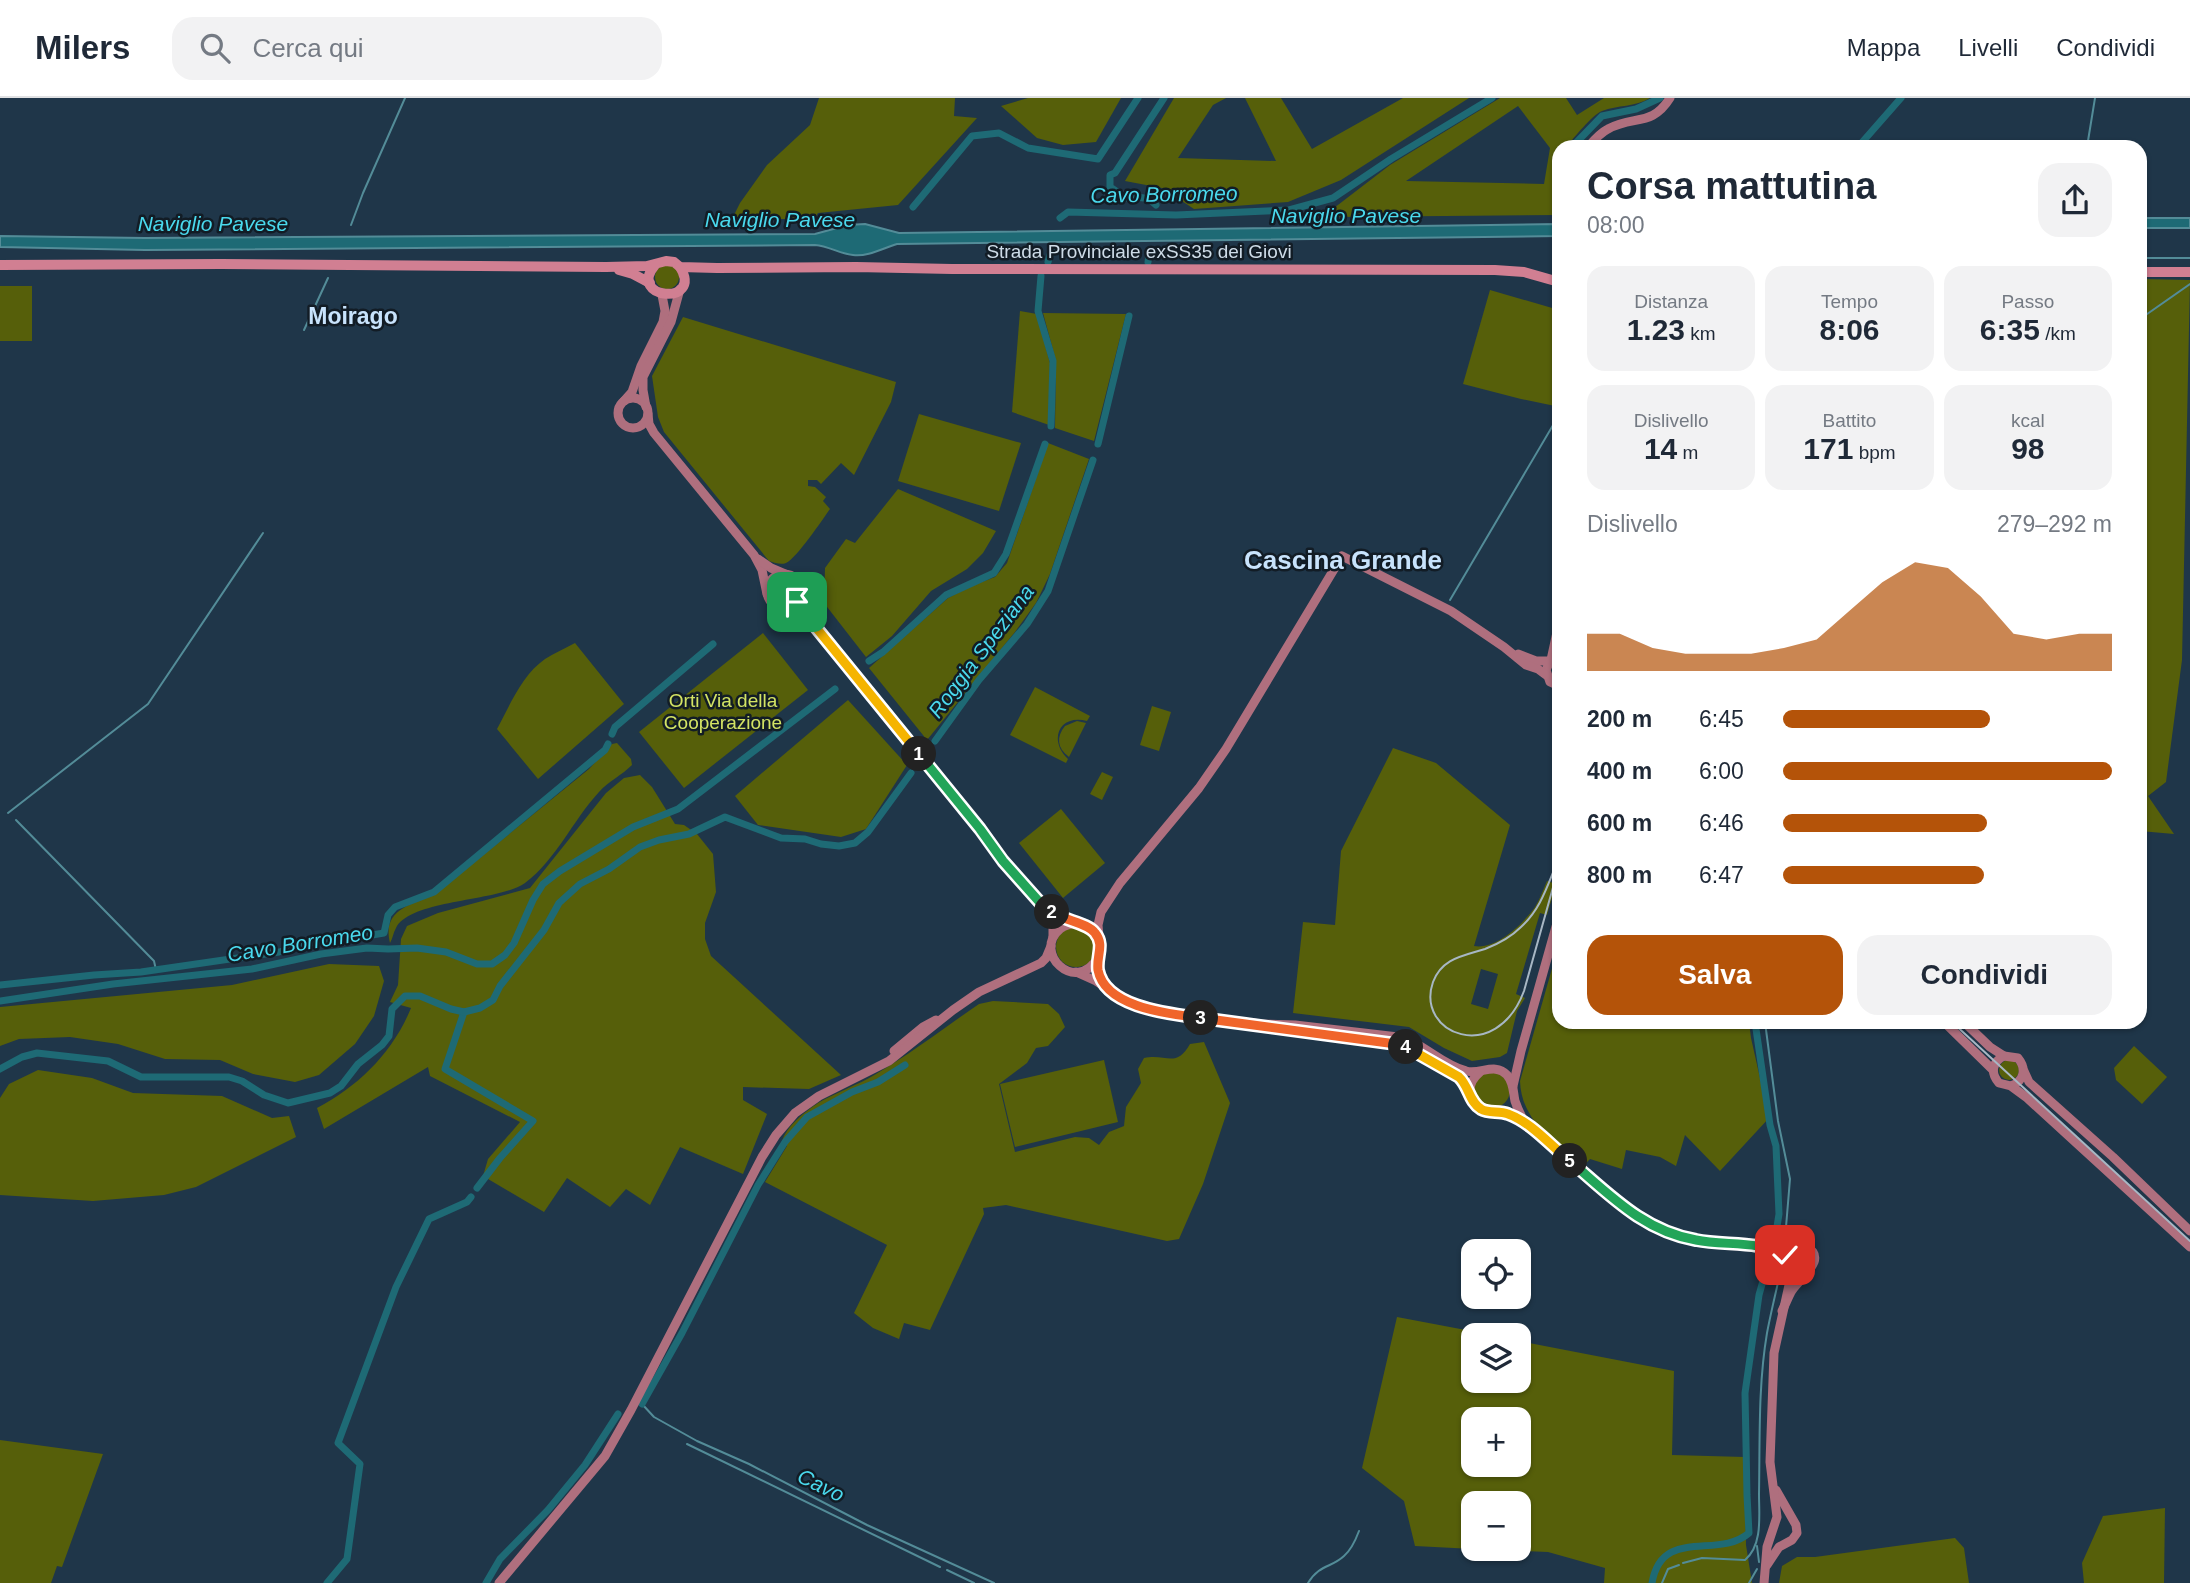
<!DOCTYPE html>
<html lang="it">
<meta charset="utf-8">
<style>
:root{--surface:#fff;--page:#f2f2f3;--text:#1f2937;--muted:#747a83;--line:#e0e1e3;--accent:#b45309}
body{margin:0;font-family:Arial,sans-serif;background:var(--page);color:var(--text);height:100vh;display:flex;flex-direction:column;font-size:26px;white-space:nowrap}
*{box-sizing:border-box;margin:0}
p{font-size:23px;color:var(--muted)}
.icon{flex:none;width:38px;height:38px;fill:none;stroke:currentColor;stroke-width:2;stroke-linecap:round;stroke-linejoin:round}
.map{position:relative;flex:1;overflow:hidden}
.side{position:absolute;left:1552px;top:42px;width:595px;height:889px;display:flex;flex-direction:column;background:var(--surface);border-radius:21px;box-shadow:0 2px 5px #0004}
.side>*{flex:none}
.buttons{position:absolute;left:1461px;top:1141px;display:grid;gap:14px}
.buttons a{display:grid;place-items:center;width:70px;height:70px;border-radius:14px;background:var(--surface);box-shadow:0 2px 5px #0004;font-size:35px}
.pin{position:absolute;display:grid;place-items:center;width:60px;height:60px;color:#fff;margin:-30px;border-radius:14px;box-shadow:0 4px 10px #0006}
.km{position:absolute;width:35px;height:35px;margin:-18px;border-radius:50%;background:#222;color:#fff;font-size:19px;line-height:35px;text-align:center}
.round{display:grid;place-items:center;flex:none;width:74px;height:74px;border-radius:21px;background:var(--page)}
.overview{display:flex;align-items:center;justify-content:space-between;height:119px;padding:0 35px}
h1{font-size:38px;font-weight:700;line-height:52px}
.figures{display:grid;grid-template-columns:repeat(3,1fr);gap:10px;height:119px;padding:7px 35px}
.figures div{display:grid;align-content:center;border-radius:18px;background:var(--page);text-align:center}
.figures b{font-size:30px;font-weight:700}
.figures small{font-size:19px;font-weight:400}
.figures p{font-size:19px}
.chart{height:196px;padding:14px 35px}
.chart p{display:flex;justify-content:space-between}
.chart svg{width:100%;height:126px;margin-top:7px;fill:var(--accent);opacity:.7}
.cta{display:flex;gap:14px;margin-top:auto;padding:14px 35px}
.cta a{flex:1;height:80px;border-radius:21px;background:var(--accent);color:#fff;font-size:28px;font-weight:700;line-height:80px;text-align:center}
.cta a+a{background:var(--page);color:var(--text)}
ul{padding:0 35px;list-style:none;font-size:23px}
li{display:grid;grid-template-columns:112px 84px 1fr;align-items:center;height:52px}
li i{height:18px;border-radius:9px;background:var(--accent)}
header{display:flex;align-items:center;gap:42px;box-sizing:border-box;height:98px;padding:0 35px;background:var(--surface);border-bottom:2px solid var(--line)}
header strong{font-size:33px}
nav{display:flex;gap:38px;margin-inline-start:auto;font-size:24px}
.search{width:490px;height:63px;background:var(--page);display:flex;align-items:center;gap:18px;box-sizing:border-box;padding:0 24px;border-radius:21px;color:var(--muted);font-size:26px}
.map>svg:first-child{display:block}
.green{fill:#565f0a;fill-rule:evenodd}
.water{fill:#1e6a75;stroke:#538c98;stroke-width:2}
.lines{fill:none;stroke-linecap:round;stroke-linejoin:round}
.stream{stroke:#538c98;stroke-width:2}
.canal{stroke:#1e6a75;stroke-width:7}
.secondary{stroke:#af6f7e;stroke-width:9}
.primary{stroke:#d17f92;stroke-width:10}
.tram{stroke:#a7b7c4;stroke-width:2}
.split-1-casing{stroke:#fff;stroke-width:14}
.split-2-casing{stroke:#fff;stroke-width:14}
.split-3-casing{stroke:#fff;stroke-width:14}
.split-4-casing{stroke:#fff;stroke-width:14}
.split-5-casing{stroke:#fff;stroke-width:14}
.split-6-casing{stroke:#fff;stroke-width:14}
.split-1{stroke:#f5b400;stroke-width:9}
.split-2{stroke:#22a559;stroke-width:9}
.split-3{stroke:#f0652b;stroke-width:9}
.split-4{stroke:#f0652b;stroke-width:9}
.split-5{stroke:#f5b400;stroke-width:9}
.split-6{stroke:#22a559;stroke-width:9}
.labels{text-anchor:middle;dominant-baseline:central;stroke-width:5;stroke-linejoin:round;paint-order:stroke}
.street-label{font-size:19px;fill:#cedce8;stroke:#121c25}
.park-label{font-size:19px;fill:#d3e364;stroke:#121c25}
.water-label{font-size:21px;font-style:italic;fill:#4ad9ed;stroke:#121c25}
.quarter-label{font-size:23px;font-weight:bold;fill:#c8e3fc;stroke:#121c25}
.district-label{font-size:26px;font-weight:bold;fill:#c8e3fc;stroke:#121c25}
</style>
<header>
<strong>Milers</strong>
<div class="search"><svg class="icon" aria-label="search" viewBox="0 0 24 24"><circle cx="10" cy="10" r="6"/><path d="M15 15l6 6"/></svg>Cerca qui</div>
<nav><a>Mappa</a><a>Livelli</a><a>Condividi</a></nav>
</header>
<div class="map">
<svg width="2190" height="1485" viewBox="0 0 2190 1485">
<rect width="100%" height="100%" fill="#1f3649"/>
<!-- green -->
<g class="green">
<polygon points="819,0 955,0 954,18 977,20 898,107 818,115 814,121 732,121 740,105 767,67 810,27"/>
<polygon points="1028,0 1121,0 1096,44 1063,47 1037,40 1001,8"/>
<polygon points="1174,0 1226,0 1213,7 1178,60 1276,63 1245,0 1281,0 1312,51 1403,0 1469,0 1341,82 1288,104 1194,111 1162,90 1125,83"/>
<path d="M 1500,0 L 1566,0 L 1577,17 L 1604,0 L 1650,0 C 1635,9 1618,7 1602,13 C 1591,18 1575,39 1566,49 L 1559,49 L 1559,117 L 1336,119 L 1334,110 L 1390,67 ZM 1518,8 L 1550,50 L 1544,86 L 1406,83 Z"/>
<circle cx="667" cy="179" r="12"/>
<polygon points="2140,181 2190,182 2182,562 2166,684 2148,698 2174,736 2140,733"/>
<rect x="0" y="188" width="32" height="55"/>
<polygon points="1490,192 1559,212 1559,299 1555,308 1521,301 1463,286"/>
<polygon points="1020,213 1037,216 1050,265 1049,327 1012,314"/>
<polygon points="1043,215 1126,216 1094,343 1055,330 1056,263"/>
<path d="M 683,219 L 896,284 L 891,304 L 854,377 L 841,365 L 821,386 L 817,382 L 808,382 L 808,388 L 815,389 L 826,399 L 823,403 L 830,411 C 822,422 797,460 786,465 C 781,467 775,465 769,463 L 664,334 L 658,319 L 652,278 Z"/>
<polygon points="919,316 1021,345 999,413 898,383"/>
<polygon points="1048,345 1089,361 1050,476 1036,505 1015,534 927,642 869,570 948,500 971,488 995,479 1007,465"/>
<polygon points="898,391 996,433 983,455 967,471 931,493 892,538 866,559 824,505 825,470 846,441 855,445"/>
<circle cx="784" cy="493" r="13"/>
<polygon points="763,535 808,592 684,690 639,634"/>
<path d="M 575,545 L 624,606 L 538,681 L 497,631 C 510,607 522,577 545,561 C 554,555 566,550 575,545 Z"/>
<path d="M 1035,589 L 1090,618 L 1087,623 C 1059,616 1048,642 1068,661 L 1066,665 L 1010,637 Z"/>
<polygon points="848,602 907,667 866,731 841,739 758,727 735,698"/>
<polygon points="1152,608 1171,614 1159,653 1140,647"/>
<path d="M 1077,623 L 1086,625 L 1069,659 C 1057,650 1056,639 1065,628 Z"/>
<path d="M 617,645 L 631,661 L 632,667 C 622,677 609,683 599,694 C 573,722 556,762 525,785 C 498,804 411,801 396,830 C 393,835 393,840 390,845 C 382,812 409,808 432,797 C 439,794 444,789 450,784 L 589,671 L 612,646 Z"/>
<path d="M 1393,650 L 1436,665 L 1510,727 L 1474,848 C 1496,852 1523,826 1535,809 C 1540,801 1543,792 1547,783 L 1556,786 L 1547,817 L 1540,815 L 1516,896 L 1525,900 L 1517,913 L 1507,955 L 1500,959 L 1472,963 L 1444,950 L 1409,929 L 1293,915 L 1303,824 L 1335,827 L 1341,753 ZM 1481,871 L 1498,876 L 1488,911 L 1471,906 Z"/>
<polygon points="1102,674 1113,679 1102,702 1090,696"/>
<path d="M 640,677 L 652,689 L 675,726 L 684,727 L 697,736 L 713,756 L 716,794 L 705,825 L 705,841 L 711,858 L 841,977 L 809,991 L 743,989 L 743,1002 L 767,1016 L 743,1076 L 680,1049 L 650,1107 L 626,1091 L 610,1109 L 567,1080 L 544,1114 L 483,1078 L 488,1061 L 520,1024 L 430,978 L 428,969 L 324,1031 L 317,1010 C 359,988 393,954 411,910 L 390,904 L 398,887 L 401,841 L 407,828 L 438,815 L 530,790 L 606,695 L 624,680 Z"/>
<polygon points="1061,711 1105,765 1063,800 1019,745"/>
<circle cx="1076" cy="849" r="20"/>
<path d="M 1559,846 L 1559,924 L 1749,924 L 1751,940 L 1769,1020 L 1720,1073 L 1685,1037 L 1676,1068 L 1660,1059 L 1626,1052 L 1622,1071 L 1590,1061 L 1583,1068 C 1555,1046 1521,1022 1520,983 Z"/>
<polygon points="329,866 379,868 384,883 374,918 355,946 319,977 295,984 253,976 220,962 165,961 118,946 70,939 19,941 0,948 0,909 232,887"/>
<path d="M 993,903 L 1048,906 L 1059,916 L 1065,929 L 1048,948 L 1036,950 L 1027,965 L 999,986 L 1015,1054 L 1075,1039 L 1089,1040 L 1099,1047 L 1109,1034 L 1124,1028 L 1126,1009 L 1141,985 L 1138,971 L 1144,960 C 1166,955 1176,971 1190,946 L 1204,944 L 1230,1005 L 1203,1086 L 1179,1141 L 1167,1143 L 1006,1107 L 983,1110 L 984,1116 L 930,1232 L 904,1225 L 899,1241 L 873,1230 L 854,1215 L 887,1147 L 765,1084 L 787,1048 L 782,1044 C 786,1028 805,1014 818,1005 C 837,994 858,987 876,976 C 912,955 945,929 979,906 Z"/>
<polygon points="2134,948 2167,979 2142,1006 2116,982 2114,970"/>
<circle cx="2009" cy="972" r="10"/>
<polygon points="1104,962 1118,1024 1015,1049 1000,986"/>
<polygon points="38,972 92,980 133,995 222,998 272,1020 289,1018 296,1039 196,1089 164,1097 93,1103 0,1097 0,1000 9,986"/>
<circle cx="1492" cy="992" r="18"/>
<path d="M 1397,1219 L 1492,1237 L 1474,1237 L 1474,1283 L 1519,1283 L 1519,1243 L 1674,1273 L 1672,1357 L 1745,1359 L 1746,1447 L 1752,1485 L 1604,1485 L 1605,1470 L 1548,1454 L 1477,1451 L 1519,1451 L 1519,1405 L 1474,1405 L 1473,1451 L 1415,1448 L 1404,1403 L 1362,1370 ZM 1474,1321 L 1519,1321 L 1519,1367 L 1474,1367 Z"/>
<polygon points="0,1342 103,1356 62,1469 57,1468 51,1485 0,1485"/>
<polygon points="2165,1410 2164,1485 2084,1485 2082,1465 2103,1418"/>
<polygon points="1955,1440 1964,1450 1969,1485 1779,1485 1782,1468 1797,1459 1815,1459"/>
</g>
<!-- water -->
<g class="water">
<rect x="2140" y="120" width="50" height="10"/>
<path d="M 865,126 L 899,135 L 1559,126 L 1559,138 L 897,146 C 883,150 868,159 853,157 C 840,156 829,148 815,147 L 145,152 L 0,149 L 0,138 L 145,140 L 815,136 L 848,127 Z"/>
</g>
<g class="lines">
<!-- stream -->
<g class="stream">
<polyline points="2087,49 2095,0"/>
<polyline points="351,127 363,95 405,0"/>
<polyline points="2140,160 2190,160"/>
<polyline points="2140,221 2190,186"/>
<polyline points="304,232 328,180"/>
<polyline points="1450,502 1559,317"/>
<polyline points="8,715 148,606 263,435"/>
<polyline points="16,722 154,863 156,872"/>
<polyline points="1765,924 1778,1023 1790,1081 1785,1141"/>
<polyline points="642,1306 654,1319 697,1343 749,1366 867,1427 994,1485"/>
<polyline points="687,1346 940,1469"/>
<polyline points="1757,1448 1759,1464"/>
<path d="M 1683,1465 L 1702,1460 L 1745,1462 C 1763,1447 1759,1417 1759,1396 C 1760,1343 1758,1288 1767,1235 C 1771,1214 1776,1193 1781,1172"/>
<polyline points="947,1472 974,1485"/>
<path d="M 1308,1485 C 1320,1466 1331,1470 1344,1458 C 1351,1452 1356,1441 1359,1433"/>
<polyline points="1662,1485 1668,1471 1679,1467"/>
<polyline points="1749,1485 1757,1471"/>
</g>
<!-- canal -->
<g class="canal">
<polyline points="1572,49 1602,18 1636,11 1660,0"/>
<polyline points="1858,49 1901,0"/>
<path d="M 1156,107 C 1147,98 1138,99 1126,100 L 1110,89 L 1110,77 L 1115,75 L 1164,0"/>
<polyline points="913,109 972,38 999,35 1028,50 1098,61 1138,0"/>
<polyline points="1060,120 1068,114 1176,117 1289,112 1333,100 1391,61 1492,0"/>
<polyline points="1048,164 1052,150"/>
<polyline points="1148,164 1150,152"/>
<polyline points="1041,178 1038,213 1053,263 1051,328"/>
<polyline points="1098,346 1129,218"/>
<polyline points="869,563 883,554 946,497 994,475 1006,456 1045,346"/>
<polyline points="612,636 615,629 713,546"/>
<polyline points="935,643 979,582 1027,526 1048,493 1093,362"/>
<polyline points="0,887 94,877 141,874 279,854 322,842 348,841 384,835 388,817 395,809 434,794 605,652 608,646"/>
<polyline points="0,903 113,886 252,871 321,856 367,850 388,851 417,850 446,854 477,866 492,866 505,857 514,845 533,802 543,786 560,773 633,729 678,711 835,591"/>
<polyline points="464,914 445,971 533,1023 500,1060 477,1090"/>
<polyline points="1755,924 1770,1027 1776,1048 1779,1116 1775,1141"/>
<polyline points="0,971 22,959 37,955 108,963 141,979 229,979 242,983 264,997 288,1005 330,995 341,988 358,966 382,947 389,938 392,911 405,898 420,898 451,911 464,914 480,910 493,902 500,888 544,832 559,805 580,786 609,771 640,749 659,742 689,736 725,719 781,740 805,741 821,746 839,748 855,745 868,734 911,675"/>
<polyline points="642,1306 682,1235 758,1087 785,1044 807,1019 852,994 878,984 905,967"/>
<polyline points="327,1485 347,1461 360,1366 338,1345 396,1189 429,1121 467,1104 471,1099"/>
<polyline points="486,1485 500,1461 548,1412 585,1367 618,1316"/>
<path d="M 1652,1485 C 1662,1428 1718,1462 1749,1435 L 1747,1397 L 1745,1295 L 1759,1197 L 1770,1158"/>
</g>
<!-- secondary -->
<g class="secondary">
<path d="M 1588,49 C 1594,42 1600,35 1608,31 C 1634,17 1652,29 1670,0"/>
<circle cx="633" cy="315" r="15"/>
<polyline points="624,303 632,294 641,268 663,224 665,213 662,197"/>
<polyline points="646,309 643,292 643,279 671,224 680,191"/>
<polyline points="648,316 649,326 654,335 754,457 762,472 767,496"/>
<polyline points="758,461 771,470 785,476"/>
<circle cx="784" cy="493" r="17"/>
<polyline points="790,509 805,516 980,731 998,757 1024,785"/>
<polyline points="1518,556 1536,563 1550,563"/>
<polyline points="1559,558 1550,563 1546,572 1550,584 1559,588"/>
<polyline points="1551,562 1559,525"/>
<polyline points="1023,783 1050,820 1053,827 1053,839"/>
<path d="M 1098,860 C 1075,897 1032,854 1060,831 C 1068,825 1076,824 1086,827 L 1098,839"/>
<path d="M 1076,874 L 1096,883 L 1126,903 L 1164,914 L 1261,926 L 1295,927 L 1398,939 C 1423,944 1441,967 1466,973 C 1480,977 1495,964 1507,977 C 1514,985 1513,994 1515,1003 C 1518,1012 1522,1020 1527,1028"/>
<polyline points="1109,891 1098,872 1100,851 1098,827 1101,814 1120,785 1199,690 1226,651 1342,458 1451,513 1504,549 1526,567 1538,571 1546,577"/>
<polyline points="1944,924 1993,972"/>
<polyline points="1964,924 1990,949 2004,958"/>
<polyline points="1304,934 1401,947 1456,977 1465,984 1469,993"/>
<polyline points="894,953 923,929 936,922"/>
<polyline points="2024,973 2029,984 2113,1059 2190,1133"/>
<path d="M 1480,974 C 1474,979 1470,984 1470,992 C 1470,1019 1500,1010 1515,1020 C 1573,1056 1614,1122 1682,1139 C 1707,1146 1736,1149 1762,1148 C 1776,1147 1790,1146 1804,1149 C 1808,1149 1811,1151 1813,1154 C 1815,1157 1815,1161 1814,1164 C 1810,1175 1797,1184 1791,1194 C 1788,1200 1785,1207 1782,1213"/>
<polyline points="1513,988 1521,953 1559,818"/>
<path d="M 2011,988 C 2024,983 2027,971 2018,960 L 2004,958 C 1992,964 1990,975 1999,985 L 2011,988 L 2026,999 L 2190,1149"/>
<polyline points="1764,1148 1783,1156 1790,1162"/>
<polyline points="1799,1149 1791,1156 1791,1165 1798,1172 1809,1171"/>
<polyline points="1767,1467 1779,1449 1792,1442 1797,1435 1796,1427 1776,1392"/>
<polyline points="499,1485 605,1358 631,1312 762,1059 776,1037 795,1015 819,998 889,963 953,912 979,894 1041,865 1046,860 1051,848"/>
<polyline points="1764,1485 1767,1449 1777,1419 1770,1364 1774,1255 1791,1178 1791,1166"/>
</g>
<!-- primary -->
<g class="primary">
<polyline points="0,167 221,166 606,169 647,168 666,163 674,164 680,169 717,170 856,169 952,171 1495,172 1524,174 1559,184"/>
<path d="M 655,167 C 626,202 704,208 680,169"/>
<polyline points="619,172 633,176 650,185"/>
<polyline points="2140,174 2190,174"/>
</g>
<!-- tram -->
<g class="tram">
<path d="M 1559,760 C 1548,785 1542,810 1521,829 C 1511,839 1498,846 1485,851 C 1463,858 1442,860 1433,884 C 1415,936 1496,968 1524,893 L 1559,768"/>
<polyline points="1952,924 2190,1143"/>
</g>
</g>
<g class="lines">
<!-- split-1 casing -->
<g class="split-1-casing">
<polyline id="split-1" points="797,504 790,509 805,516 919,656"/>
</g>
<!-- split-2 casing -->
<g class="split-2-casing">
<polyline id="split-2" points="919,656 980,731 1003,763 1043,808 1052,814"/>
</g>
<!-- split-3 casing -->
<g class="split-3-casing">
<path id="split-3" d="M 1052,814 C 1065,823 1088,825 1095,835 C 1105,847 1096,858 1098,872 C 1105,910 1171,916 1201,920"/>
</g>
<!-- split-4 casing -->
<g class="split-4-casing">
<polyline id="split-4" points="1201,920 1396,946 1406,949"/>
</g>
<!-- split-5 casing -->
<g class="split-5-casing">
<path id="split-5" d="M 1406,949 L 1459,979 C 1469,988 1469,1004 1481,1011 C 1489,1016 1499,1012 1508,1016 C 1531,1024 1551,1048 1570,1063"/>
</g>
<!-- split-6 casing -->
<g class="split-6-casing">
<path id="split-6" d="M 1570,1063 C 1609,1096 1643,1133 1696,1142 C 1725,1148 1758,1142 1785,1157"/>
</g>
<!-- split-1 -->
<use href="#split-1" class="split-1"/>
<!-- split-2 -->
<use href="#split-2" class="split-2"/>
<!-- split-3 -->
<use href="#split-3" class="split-3"/>
<!-- split-4 -->
<use href="#split-4" class="split-4"/>
<!-- split-5 -->
<use href="#split-5" class="split-5"/>
<!-- split-6 -->
<use href="#split-6" class="split-6"/>
</g>
<g class="labels">
<!-- street labels -->
<g class="street-label">
<text x="1139" y="153">Strada Provinciale exSS35 dei Giovi</text>
</g>
<!-- park labels -->
<g class="park-label">
<text x="723" y="602">Orti Via della<tspan x="723" dy="22">Cooperazione</tspan></text>
</g>
<!-- water labels -->
<g class="water-label">
<text transform="translate(1164 96) rotate(-1)">Cavo Borromeo</text>
<text x="1346" y="117">Naviglio Pavese</text>
<text x="780" y="121">Naviglio Pavese</text>
<text x="213" y="125">Naviglio Pavese</text>
<text transform="translate(981 553) rotate(-53)">Roggia Speziana</text>
<text transform="translate(300 845) rotate(-9)">Cavo Borromeo</text>
<text transform="translate(821 1387) rotate(26)">Cavo</text>
</g>
<!-- quarter labels -->
<g class="quarter-label">
<text x="353" y="218">Moirago</text>
</g>
<!-- district labels -->
<g class="district-label">
<text x="1343" y="462">Cascina Grande</text>
</g>
</g>
</svg>
<div class="buttons">
<a><svg class="icon" aria-label="locate" viewBox="0 0 24 24"><circle cx="12" cy="12" r="6"/><path d="M12 2v4M12 18v4M2 12h4M18 12h4"/></svg></a>
<a><svg class="icon" aria-label="layers" viewBox="0 0 24 24"><path d="M12 4l9 5-9 5-9-5zM3 14l9 5 9-5"/></svg></a>
<a>+</a>
<a>−</a>
</div>
<div class="pin" style="left:797px;top:504px;background:#1e9e55"><svg class="icon" aria-label="arrive" viewBox="0 0 24 24"><path d="M6 21V4h12l-3 4 3 4H6"/></svg></div>
<div class="pin" style="left:1785px;top:1157px;background:#d93025"><svg class="icon" aria-label="check" viewBox="0 0 24 24"><path d="M5 12l5 5 9-10"/></svg></div>
<b class="km" style="left:919px;top:656px">1</b>
<b class="km" style="left:1052px;top:814px">2</b>
<b class="km" style="left:1201px;top:920px">3</b>
<b class="km" style="left:1406px;top:949px">4</b>
<b class="km" style="left:1570px;top:1063px">5</b>
<section class="side">
<div class="overview"><div><h1>Corsa mattutina</h1><p>08:00</p></div><a class="round"><svg class="icon" aria-label="share" viewBox="0 0 24 24"><path d="M12 15V3M7 8l5-5 5 5M5 13v7h14v-7"/></svg></a></div>
<div class="figures">
<div><p>Distanza</p><b>1.23<small> km</small></b></div>
<div><p>Tempo</p><b>8:06</b></div>
<div><p>Passo</p><b>6:35<small> /km</small></b></div>
</div>
<div class="figures">
<div><p>Dislivello</p><b>14<small> m</small></b></div>
<div><p>Battito</p><b>171<small> bpm</small></b></div>
<div><p>kcal</p><b>98</b></div>
</div>
<div class="chart"><p><span>Dislivello</span>279–292 m</p>
<svg viewBox="0 0 160 44" preserveAspectRatio="none"><path d="M0 44V31L10 31L20 36L30 38L40 38L50 38L60 36L70 33L80 23L90 13L100 6L110 8L120 18L130 31L140 33L150 31L160 31V44z"/></svg>
</div>
<ul>
<li><b>200 m</b>6:45<i style="width:63%"></i></li>
<li><b>400 m</b>6:00<i style="width:100%"></i></li>
<li><b>600 m</b>6:46<i style="width:62%"></i></li>
<li><b>800 m</b>6:47<i style="width:61%"></i></li>
</ul>
<div class="cta"><a>Salva</a><a>Condividi</a></div>
</section>
</div>
